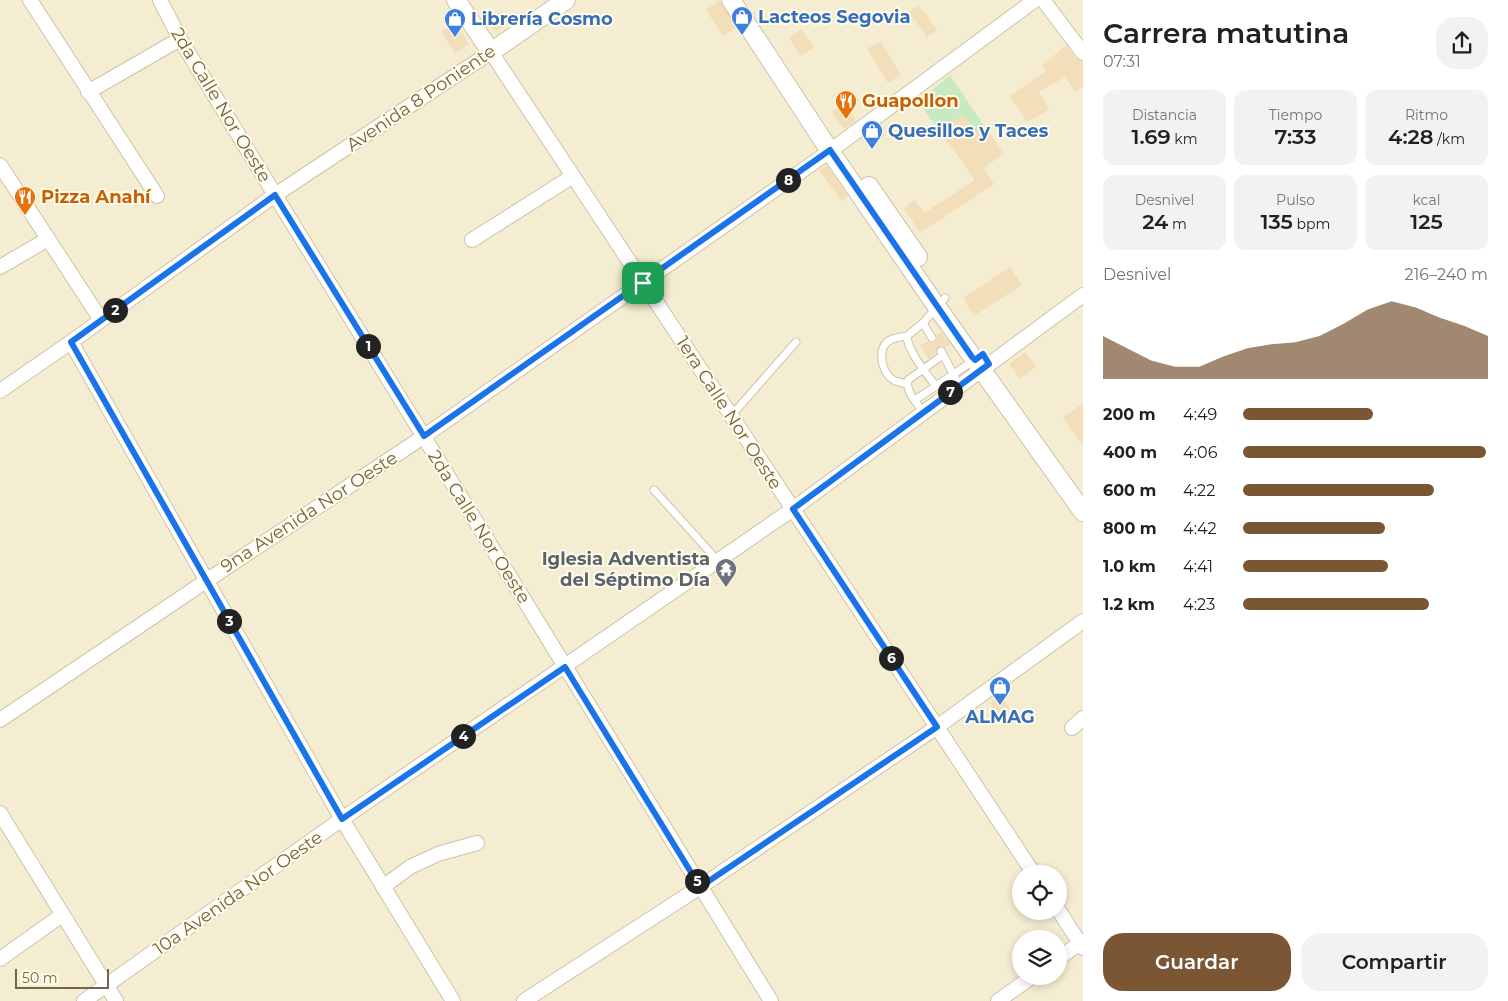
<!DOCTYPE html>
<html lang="es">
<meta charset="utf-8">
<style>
:root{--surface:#fff;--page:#f2f2f2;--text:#202124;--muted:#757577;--accent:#7a5634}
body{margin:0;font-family:Montserrat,sans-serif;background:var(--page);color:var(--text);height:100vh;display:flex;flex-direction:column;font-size:19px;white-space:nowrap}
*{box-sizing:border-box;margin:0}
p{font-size:16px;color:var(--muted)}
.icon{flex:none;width:28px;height:28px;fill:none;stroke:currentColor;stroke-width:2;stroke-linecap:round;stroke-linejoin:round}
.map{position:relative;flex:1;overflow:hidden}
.details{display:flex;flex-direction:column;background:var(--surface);width:425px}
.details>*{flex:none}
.controls{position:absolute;left:1012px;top:865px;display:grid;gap:10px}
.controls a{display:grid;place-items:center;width:55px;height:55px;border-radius:50%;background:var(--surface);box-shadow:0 2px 8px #0003;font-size:25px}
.scale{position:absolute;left:15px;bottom:12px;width:94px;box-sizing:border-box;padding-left:5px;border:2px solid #746449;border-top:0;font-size:14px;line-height:18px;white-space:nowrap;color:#746449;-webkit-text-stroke:4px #fffce9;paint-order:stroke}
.pin{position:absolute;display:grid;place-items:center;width:42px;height:42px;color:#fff;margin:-21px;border-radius:10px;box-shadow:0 2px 8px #0006}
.km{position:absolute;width:25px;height:25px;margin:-12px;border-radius:50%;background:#222;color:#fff;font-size:14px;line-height:25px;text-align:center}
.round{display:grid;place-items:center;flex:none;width:52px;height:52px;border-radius:20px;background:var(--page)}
.head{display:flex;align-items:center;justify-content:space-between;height:85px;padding:0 20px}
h1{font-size:28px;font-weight:600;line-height:38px}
.stats{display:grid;grid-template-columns:repeat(3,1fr);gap:8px;height:85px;padding:5px 20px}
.stats div{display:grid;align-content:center;border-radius:12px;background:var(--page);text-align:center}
.stats b{font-size:21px;font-weight:600}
.stats small{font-size:14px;font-weight:400}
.stats p{font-size:14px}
.chart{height:140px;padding:10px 20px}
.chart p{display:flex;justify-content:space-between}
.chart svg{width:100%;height:90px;margin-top:5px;fill:var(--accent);opacity:.7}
.button{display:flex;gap:10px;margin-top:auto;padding:10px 20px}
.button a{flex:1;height:58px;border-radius:20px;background:var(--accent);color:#fff;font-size:20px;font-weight:600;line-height:58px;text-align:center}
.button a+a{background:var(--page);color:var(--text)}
ul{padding:0 20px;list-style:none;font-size:16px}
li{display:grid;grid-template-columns:80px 60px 1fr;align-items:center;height:38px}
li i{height:12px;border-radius:6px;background:var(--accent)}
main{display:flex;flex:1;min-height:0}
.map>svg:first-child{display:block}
.residential{fill:#f4edd1;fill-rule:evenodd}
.green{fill:#c7eac2}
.building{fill:#f2dfba}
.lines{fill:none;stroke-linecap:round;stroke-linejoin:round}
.service-casing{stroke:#cec3aa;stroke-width:9}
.minor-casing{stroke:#cec3aa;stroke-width:16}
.tertiary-casing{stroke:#cec3aa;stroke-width:20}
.service{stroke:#fff;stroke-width:7}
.minor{stroke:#fff;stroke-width:14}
.tertiary{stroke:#fff;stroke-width:18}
.route-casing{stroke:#fff;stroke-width:10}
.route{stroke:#1a73e8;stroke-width:6}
.labels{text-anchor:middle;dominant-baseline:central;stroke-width:4;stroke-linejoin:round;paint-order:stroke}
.shop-label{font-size:18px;font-weight:bold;fill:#366cbe;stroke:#fffce9;text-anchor:start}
.street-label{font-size:18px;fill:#746449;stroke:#fffce9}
.food-label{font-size:18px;font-weight:bold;fill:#c56008;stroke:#fffce9;text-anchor:start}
.worship-label{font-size:18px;font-weight:bold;fill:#5b616d;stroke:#fffce9;text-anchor:end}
</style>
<main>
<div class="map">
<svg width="1083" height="1001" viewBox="0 0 1083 1001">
<rect width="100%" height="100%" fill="#fcf9e3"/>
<!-- residential -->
<path class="residential" d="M 0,0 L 1083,0 L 1083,1001 L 0,1001 ZM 1021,874 L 1059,874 L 1059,911 L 1021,911 ZM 1021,939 L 1059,939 L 1059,976 L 1021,976 Z"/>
<!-- green -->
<polygon class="green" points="950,75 985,127 977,133 963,115 940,132 918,102"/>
<!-- building -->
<g class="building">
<polygon points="720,0 736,27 723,36 706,10"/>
<polygon points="918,5 937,30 927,37 909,12"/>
<polygon points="501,11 509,23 498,31 495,31 486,21"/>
<polygon points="455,23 469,44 455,53 441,32"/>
<polygon points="801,29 814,47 800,56 789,38"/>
<polygon points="880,41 901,75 888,83 867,49"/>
<polygon points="1066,45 1076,59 1083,62 1083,86 1076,92 1064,76 1056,83 1055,82 1039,92 1049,110 1027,122 1010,96 1046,71 1042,66"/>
<polygon points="844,103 856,121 844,129 832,112"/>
<polygon points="963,115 977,133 985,127 1004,153 984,168 994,184 920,233 904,208 915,200 924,213 975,180 940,132"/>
<polygon points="827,165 848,196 842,201 819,170"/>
<polygon points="1010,267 1022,285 974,316 963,298"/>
<polygon points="941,332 951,344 945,348 942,346 938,347 936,353 929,359 920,346 928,341 932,343 935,342 937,338 936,335"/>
<polygon points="1025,352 1036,367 1020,379 1009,364"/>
<polygon points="1083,403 1083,446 1063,418"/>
<polygon points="1000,695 1010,709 1000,716 990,703"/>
</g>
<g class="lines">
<!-- service casing -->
<g class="service-casing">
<g id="service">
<path d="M 945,298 L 923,323 L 907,336 C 908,352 926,373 936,386 L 983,354"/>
<polyline points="923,323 932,338"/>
<polyline points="941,351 959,385"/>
<path d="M 907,384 C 903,383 898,382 895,381 C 882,374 877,352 887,342 C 893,337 900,337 907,336"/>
<polyline points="915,400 936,386"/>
<path d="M 923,412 C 917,403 905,391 908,380 L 943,355"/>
<polyline points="731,416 796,342"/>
<polyline points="654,490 718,561"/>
</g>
</g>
<!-- minor casing -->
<g class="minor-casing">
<g id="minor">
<polyline points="30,0 157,196"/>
<polyline points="160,0 180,39 275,195 771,1001"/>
<polyline points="1043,0 1083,53"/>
<polyline points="88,92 180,39"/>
<polyline points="0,165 101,320"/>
<polyline points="472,240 573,176"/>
<polyline points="0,267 48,239"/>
<polyline points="71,342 342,819 453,1001"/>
<polyline points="0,391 71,342 275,195 491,52 1034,874"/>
<polyline points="0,720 206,581 423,437 830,151 1035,0"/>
<polyline points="1072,728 1083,718"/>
<polyline points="0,813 116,1001"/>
<polyline points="383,887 410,867 438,854 477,843"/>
<polyline points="1059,911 1083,948"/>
<polyline points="1059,958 1083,941"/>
<polyline points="0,959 62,915"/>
<polyline points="84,1001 342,819 793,509 1083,295"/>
<polyline points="524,1001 700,887 937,727 1083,621"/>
<polyline points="998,1001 1033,976"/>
</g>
</g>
<!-- tertiary casing -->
<g class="tertiary-casing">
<g id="tertiary">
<polyline points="456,0 491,52 566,0"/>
<polyline points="731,0 830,151 937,307 1083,512"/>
<polyline points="869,186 918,257"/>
</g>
</g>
<!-- service -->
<use href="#service" class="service"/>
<!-- minor -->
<use href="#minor" class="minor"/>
<!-- tertiary -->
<use href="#tertiary" class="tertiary"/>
</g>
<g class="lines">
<!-- route casing -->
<g class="route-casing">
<polygon id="route" points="830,150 972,357 975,360 983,354 989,364 793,509 937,727 700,887 565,667 342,819 71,342 275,195 424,436"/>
</g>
<!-- route -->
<use href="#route" class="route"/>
</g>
<!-- icons -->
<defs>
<g id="shop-pin" transform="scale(1.125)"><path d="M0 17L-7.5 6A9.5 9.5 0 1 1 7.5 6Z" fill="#3f7fe0" stroke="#fffce9"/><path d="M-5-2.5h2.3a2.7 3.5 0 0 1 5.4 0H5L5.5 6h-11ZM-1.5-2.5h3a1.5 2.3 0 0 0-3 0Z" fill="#fff"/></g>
<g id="restaurant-pin" transform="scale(1.125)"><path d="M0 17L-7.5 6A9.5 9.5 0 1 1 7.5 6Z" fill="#e8710a" stroke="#fffce9"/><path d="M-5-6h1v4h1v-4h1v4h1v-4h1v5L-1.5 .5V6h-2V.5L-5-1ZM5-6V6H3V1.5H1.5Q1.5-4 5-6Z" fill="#fff"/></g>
<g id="temple-pin" transform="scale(1.125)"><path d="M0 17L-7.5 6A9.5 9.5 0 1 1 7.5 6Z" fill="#6b7280" stroke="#fffce9"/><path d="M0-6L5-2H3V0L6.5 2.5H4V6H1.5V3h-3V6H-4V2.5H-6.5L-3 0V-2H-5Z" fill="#fff"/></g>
</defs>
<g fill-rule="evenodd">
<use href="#shop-pin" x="742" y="17"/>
<use href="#shop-pin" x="455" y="19"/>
<use href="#restaurant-pin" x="846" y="101"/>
<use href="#shop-pin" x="872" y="131"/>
<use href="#restaurant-pin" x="25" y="197"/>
<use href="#temple-pin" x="726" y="569"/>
<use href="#shop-pin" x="1000" y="687"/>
</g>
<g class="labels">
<!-- shop labels -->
<g class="shop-label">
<text x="758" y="17">Lacteos Segovia</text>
<text x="471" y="19">Librería Cosmo</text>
<text x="888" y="131">Quesillos y Taces</text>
<text x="1000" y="717" text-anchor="middle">ALMAG</text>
</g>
<!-- street labels -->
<g class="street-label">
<text transform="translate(421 98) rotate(-34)">Avenida 8 Poniente</text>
<text transform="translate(221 105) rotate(59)">2da Calle Nor Oeste</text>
<text transform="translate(729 413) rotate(57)">1era Calle Nor Oeste</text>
<text transform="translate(309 512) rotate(-33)">9na Avenida Nor Oeste</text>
<text transform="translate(479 527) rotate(58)">2da Calle Nor Oeste</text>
<text transform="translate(238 893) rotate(-35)">10a Avenida Nor Oeste</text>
</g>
<!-- food labels -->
<g class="food-label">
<text x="862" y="101">Guapollon</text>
<text x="41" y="197">Pizza Anahí</text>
</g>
<!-- worship labels -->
<g class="worship-label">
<text x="710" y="559">Iglesia Adventista<tspan x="710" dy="21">del Séptimo Día</tspan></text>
</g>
</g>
</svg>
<div class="controls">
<a><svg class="icon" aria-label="locate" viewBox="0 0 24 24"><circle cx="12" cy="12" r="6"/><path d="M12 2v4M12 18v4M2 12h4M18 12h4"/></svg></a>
<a><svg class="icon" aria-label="layers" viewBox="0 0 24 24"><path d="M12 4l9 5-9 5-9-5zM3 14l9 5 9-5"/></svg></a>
</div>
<div class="scale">50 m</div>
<div class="pin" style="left:643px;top:283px;background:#1e9e55"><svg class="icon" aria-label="arrive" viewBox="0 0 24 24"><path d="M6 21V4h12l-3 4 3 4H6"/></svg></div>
<b class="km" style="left:368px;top:346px">1</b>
<b class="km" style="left:115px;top:310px">2</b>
<b class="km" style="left:229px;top:621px">3</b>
<b class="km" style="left:463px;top:736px">4</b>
<b class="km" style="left:697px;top:881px">5</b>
<b class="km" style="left:891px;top:658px">6</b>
<b class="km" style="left:950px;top:392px">7</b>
<b class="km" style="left:788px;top:180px">8</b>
</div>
<section class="details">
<div class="head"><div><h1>Carrera matutina</h1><p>07:31</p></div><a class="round"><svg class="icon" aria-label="share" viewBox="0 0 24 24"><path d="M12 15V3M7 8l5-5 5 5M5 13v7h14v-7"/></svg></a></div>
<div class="stats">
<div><p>Distancia</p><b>1.69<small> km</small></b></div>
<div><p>Tiempo</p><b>7:33</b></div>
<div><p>Ritmo</p><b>4:28<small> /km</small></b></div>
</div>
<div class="stats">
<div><p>Desnivel</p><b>24<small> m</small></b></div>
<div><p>Pulso</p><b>135<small> bpm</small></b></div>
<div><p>kcal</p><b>125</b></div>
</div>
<div class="chart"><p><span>Desnivel</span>216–240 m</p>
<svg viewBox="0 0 160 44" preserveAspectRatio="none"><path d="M0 44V23L10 29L20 35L30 38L40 38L50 33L60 29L70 27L80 26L90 23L100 17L110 10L120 6L130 9L140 14L150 18L160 23V44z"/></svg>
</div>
<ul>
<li><b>200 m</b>4:49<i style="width:53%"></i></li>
<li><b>400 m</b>4:06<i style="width:99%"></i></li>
<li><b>600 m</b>4:22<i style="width:78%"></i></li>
<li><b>800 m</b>4:42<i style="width:58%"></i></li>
<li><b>1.0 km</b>4:41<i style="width:59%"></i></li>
<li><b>1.2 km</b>4:23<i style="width:76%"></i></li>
</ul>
<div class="button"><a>Guardar</a><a>Compartir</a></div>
</section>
</main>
